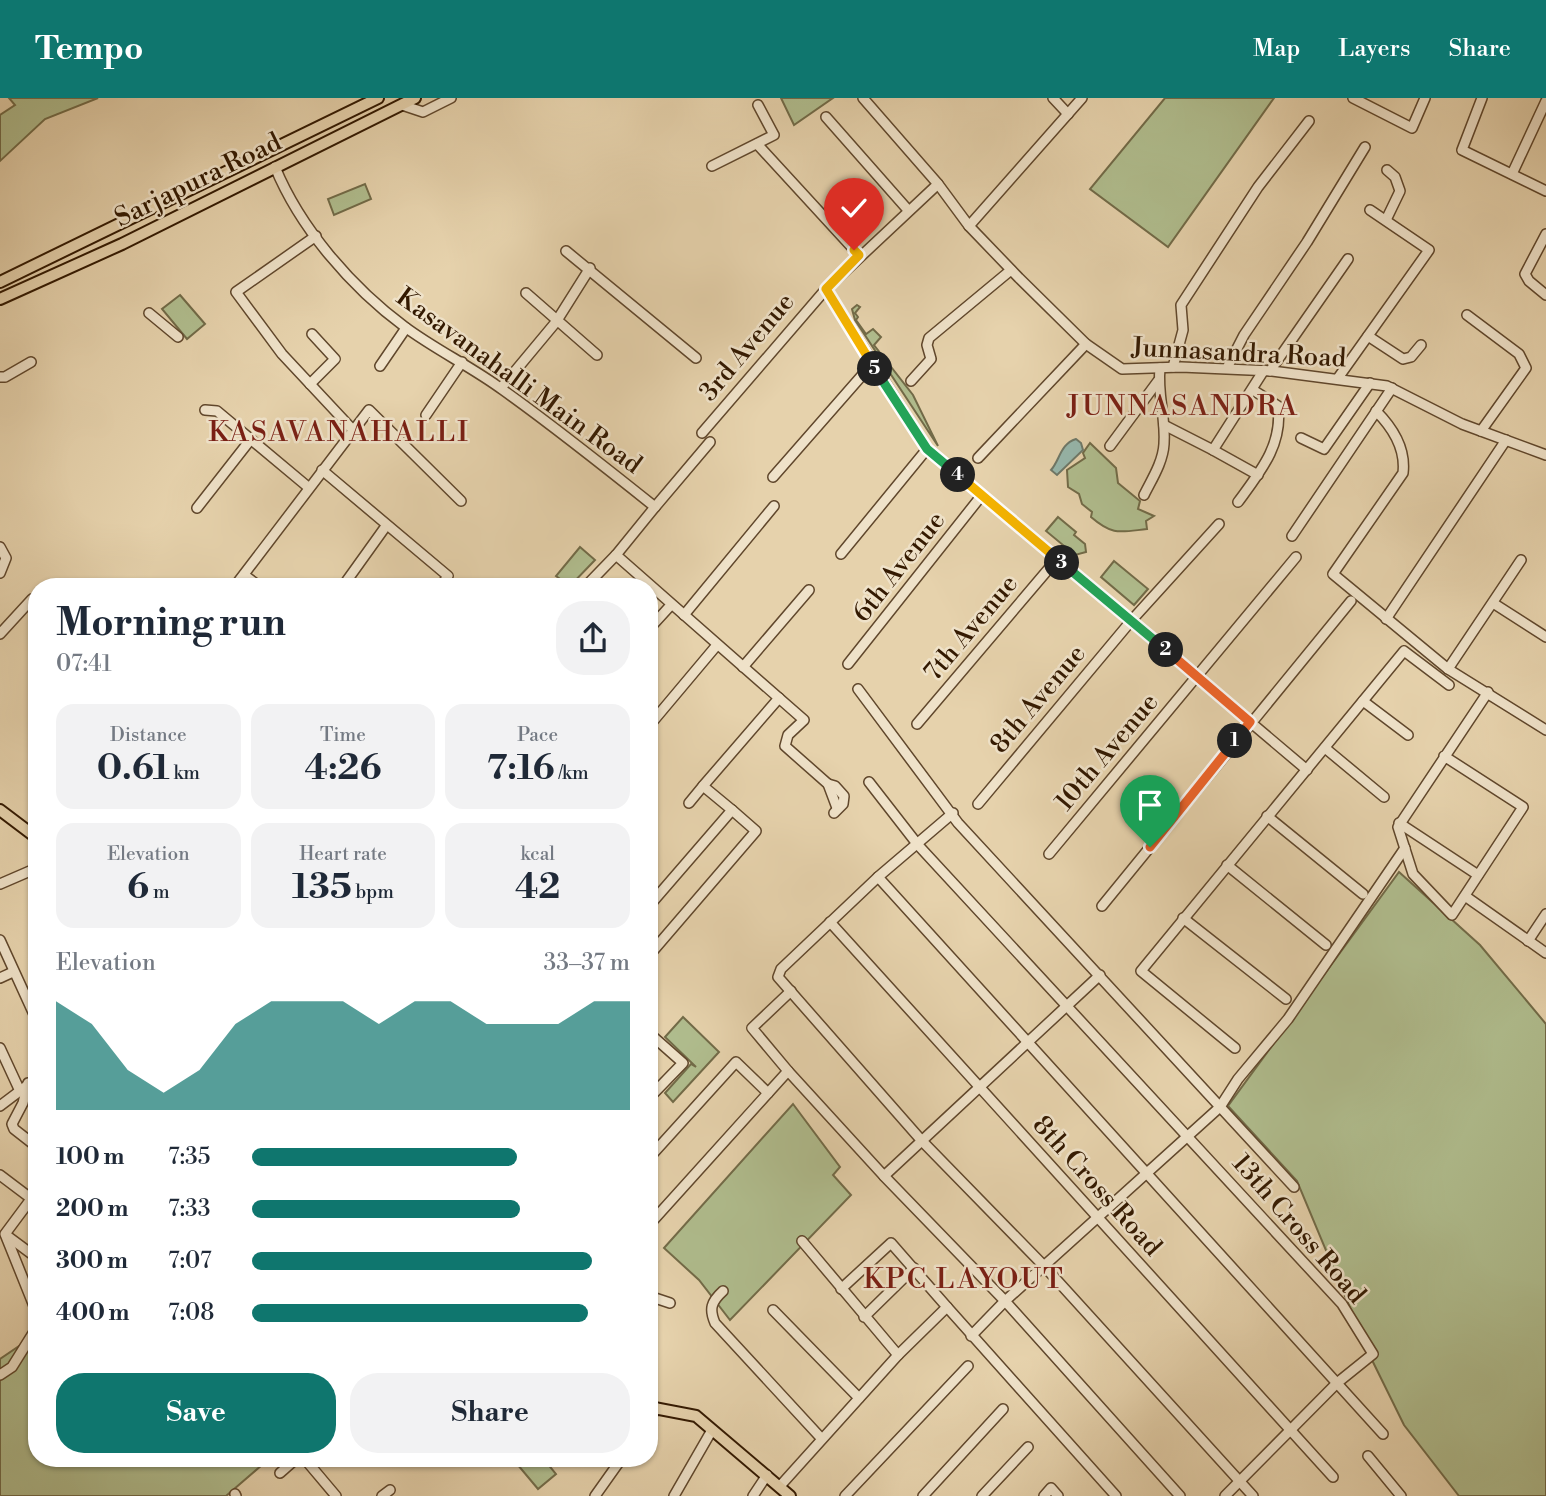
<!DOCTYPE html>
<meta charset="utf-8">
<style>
:root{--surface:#fff;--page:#f2f2f3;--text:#1f2937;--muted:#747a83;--accent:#0f766e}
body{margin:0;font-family:"Libre Bodoni",serif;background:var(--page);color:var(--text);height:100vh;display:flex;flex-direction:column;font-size:26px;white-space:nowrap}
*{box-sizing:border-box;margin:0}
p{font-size:23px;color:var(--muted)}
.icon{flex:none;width:38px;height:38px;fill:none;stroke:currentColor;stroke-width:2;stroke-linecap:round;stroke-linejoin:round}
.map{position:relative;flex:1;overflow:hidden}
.details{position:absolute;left:28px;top:480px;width:630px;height:889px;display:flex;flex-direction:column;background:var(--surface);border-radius:28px;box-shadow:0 2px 5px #0004}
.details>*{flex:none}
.pin{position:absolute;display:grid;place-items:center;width:60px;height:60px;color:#fff;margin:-72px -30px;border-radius:50% 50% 50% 0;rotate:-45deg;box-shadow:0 0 7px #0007}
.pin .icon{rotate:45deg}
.km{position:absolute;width:35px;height:35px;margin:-18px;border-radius:50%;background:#222;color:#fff;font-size:19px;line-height:35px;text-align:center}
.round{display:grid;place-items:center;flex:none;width:74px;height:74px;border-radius:28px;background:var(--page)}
.headline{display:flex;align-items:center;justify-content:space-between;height:119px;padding:0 28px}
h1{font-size:38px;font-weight:800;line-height:52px}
.stats{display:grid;grid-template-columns:repeat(3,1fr);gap:10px;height:119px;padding:7px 28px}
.stats div{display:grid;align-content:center;border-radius:18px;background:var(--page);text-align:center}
.stats b{font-size:35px;font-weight:800}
.stats small{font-size:19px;font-weight:400}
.stats p{font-size:19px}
.chart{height:196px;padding:14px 28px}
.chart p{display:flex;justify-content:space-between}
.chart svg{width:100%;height:126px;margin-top:7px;fill:var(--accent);opacity:.7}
.action{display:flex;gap:14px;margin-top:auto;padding:14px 28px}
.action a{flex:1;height:80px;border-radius:28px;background:var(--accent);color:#fff;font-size:28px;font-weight:800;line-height:80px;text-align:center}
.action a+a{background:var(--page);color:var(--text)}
ul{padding:0 28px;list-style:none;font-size:23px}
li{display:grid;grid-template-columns:112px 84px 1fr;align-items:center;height:52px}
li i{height:18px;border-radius:9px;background:var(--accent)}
header{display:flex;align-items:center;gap:42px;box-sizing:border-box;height:98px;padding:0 35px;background:var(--accent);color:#fff}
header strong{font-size:33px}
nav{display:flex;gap:38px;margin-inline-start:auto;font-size:24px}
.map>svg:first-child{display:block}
.green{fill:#b0bd8e;stroke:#726b48;stroke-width:2}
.water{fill:#96b7ac;stroke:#6e7868;stroke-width:2}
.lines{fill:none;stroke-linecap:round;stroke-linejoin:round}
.minor-casing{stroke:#60472c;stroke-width:12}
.major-casing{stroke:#331901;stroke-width:14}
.minor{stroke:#efe2c9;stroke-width:9}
.major{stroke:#e6d2ac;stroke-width:10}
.split-1-casing{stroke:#fff;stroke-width:14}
.split-2-casing{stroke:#fff;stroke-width:14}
.split-3-casing{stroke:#fff;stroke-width:14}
.split-4-casing{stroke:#fff;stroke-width:14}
.split-5-casing{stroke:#fff;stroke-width:14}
.split-6-casing{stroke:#fff;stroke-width:14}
.split-1{stroke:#f0652b;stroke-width:9}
.split-2{stroke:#f0652b;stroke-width:9}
.split-3{stroke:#22a559;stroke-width:9}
.split-4{stroke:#f5b400;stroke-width:9}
.split-5{stroke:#22a559;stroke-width:9}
.split-6{stroke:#f5b400;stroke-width:9}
.labels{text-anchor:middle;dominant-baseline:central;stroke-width:5;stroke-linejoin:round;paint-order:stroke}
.street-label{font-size:26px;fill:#331901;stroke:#efe2c9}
.neighbourhood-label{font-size:28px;letter-spacing:2px;fill:#7a1f14;stroke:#efe2c9}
</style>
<header>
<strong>Tempo</strong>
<nav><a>Map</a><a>Layers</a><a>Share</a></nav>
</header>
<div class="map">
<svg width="1546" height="1398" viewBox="0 0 1546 1398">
<rect width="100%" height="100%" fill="#e6d2ac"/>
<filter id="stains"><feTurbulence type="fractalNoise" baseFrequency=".00286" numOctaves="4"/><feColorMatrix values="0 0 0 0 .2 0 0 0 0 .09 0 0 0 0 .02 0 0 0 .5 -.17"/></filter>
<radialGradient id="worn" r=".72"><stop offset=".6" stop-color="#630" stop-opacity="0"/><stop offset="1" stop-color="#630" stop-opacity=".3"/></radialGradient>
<!-- green -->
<g class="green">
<polygon points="9,0 98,0 45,21 0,63 0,17 15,7"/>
<polygon points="781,0 833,0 794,27"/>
<polygon points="1165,0 1274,0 1168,149 1090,91"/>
<polygon points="365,86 371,101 334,117 328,101"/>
<polygon points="180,197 205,226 187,241 162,211"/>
<polygon points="857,207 860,209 855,215 858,219 856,222 866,236 873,231 881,239 874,247 913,297 938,348 855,222 852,211"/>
<path d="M 1090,345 L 1116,370 L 1118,385 L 1140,403 L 1138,411 L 1154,418 L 1146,423 L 1147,431 C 1120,434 1113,438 1091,419 L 1092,414 L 1082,406 L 1079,396 L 1068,389 L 1067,372 L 1085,360 L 1083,355 Z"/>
<polygon points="1058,419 1076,434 1074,437 1085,446 1086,454 1075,457 1046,433"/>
<polygon points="580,449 595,462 570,488 556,478"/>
<polygon points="1114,463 1148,491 1134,507 1101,479"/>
<polygon points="1399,774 1480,847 1546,926 1546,1398 1459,1398 1404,1327 1371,1260 1297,1083 1228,1008"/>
<polygon points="683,919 719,954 673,1004 665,995 691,966 696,969 665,939"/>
<polygon points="793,1006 840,1069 833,1077 851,1097 730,1222 699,1182 664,1150"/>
<polygon points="37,1226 37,1360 270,1360 226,1398 0,1398 0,1261 22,1246"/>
<polygon points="512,1360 543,1360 556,1376 538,1391"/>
</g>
<!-- water -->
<path class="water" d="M 1076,341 L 1081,345 L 1083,352 L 1057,377 L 1051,372 C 1060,362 1060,346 1076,341 Z"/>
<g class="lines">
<!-- minor casing -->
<g class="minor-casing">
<g id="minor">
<polyline points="863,0 938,86 969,128 1019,180 1086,246 1122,271 1181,269 1272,273 1387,288 1462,326 1546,357"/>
<polyline points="1053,0 1068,16"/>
<polyline points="1353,0 1412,30 1425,0"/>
<polyline points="1482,0 1462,52 1546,93"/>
<polyline points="402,7 423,14 451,0"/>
<polyline points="826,19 908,112"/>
<polyline points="757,46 859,157"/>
<polyline points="712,68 774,37 758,7"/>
<path d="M 275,69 C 300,130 352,190 405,229 C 436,252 472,269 503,292 C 555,329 605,369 655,409 L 616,457 L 586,488"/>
<polyline points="1512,76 1546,3"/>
<polyline points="938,86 826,191 927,351 1307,672"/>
<polyline points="1386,122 1400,93 1395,79 1387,72"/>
<polyline points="969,128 1082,0"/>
<polyline points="1546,136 1525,176 1529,183 1546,197"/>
<polyline points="316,138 236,194 282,256 353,332"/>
<polyline points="566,153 696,260"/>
<polyline points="526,195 597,257"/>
<polyline points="149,215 178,239"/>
<polyline points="1467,217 1519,256 1526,270 1481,333"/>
<polyline points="1368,238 1403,261 1411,259 1421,247"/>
<polyline points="380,268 406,230"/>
<polyline points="1173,269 1183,232 1181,207 1258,89 1309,23"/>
<polyline points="1227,270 1244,237 1307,144 1365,49"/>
<polyline points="1270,273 1348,161"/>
<polyline points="0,279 5,279 31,264"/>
<polyline points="1338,280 1429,152 1370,112"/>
<polyline points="911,283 931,261 927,247 929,240 1011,172"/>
<polyline points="310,286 335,261 312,236"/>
<polyline points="501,290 556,224 590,170"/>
<polyline points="205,312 217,313 308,389"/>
<path d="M 1376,313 C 1393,330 1406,350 1403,375 L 1333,476 L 1448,571 L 1546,632"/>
<polyline points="426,317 462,264"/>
<polyline points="1164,327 1213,352"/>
<polyline points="702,335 826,191"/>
<polyline points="1301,340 1324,351 1370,285"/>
<polyline points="1110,348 1158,283"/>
<polyline points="978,360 1086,246"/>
<polyline points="322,372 448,478 441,488"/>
<polyline points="1258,377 1213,352 1264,272"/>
<polyline points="773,379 872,266"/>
<path d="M 1144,397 C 1152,381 1163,364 1164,346 C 1166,320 1157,296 1160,270"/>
<path d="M 1238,404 C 1260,374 1283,347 1278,308 L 1253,292"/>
<polyline points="655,409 710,344"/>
<polyline points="197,410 251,341"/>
<polyline points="1292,438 1392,290"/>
<polyline points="0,449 6,460 0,475"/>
<polyline points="841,456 927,351"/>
<polyline points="616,457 804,622 788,637 785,648 828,686 837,710"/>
<polyline points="244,477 259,488"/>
<polyline points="235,488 369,312 461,403"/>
<polyline points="343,488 386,428"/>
<polyline points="1493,505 1546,539"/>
<polyline points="684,517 774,408"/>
<polyline points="1386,521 1506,342"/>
<polyline points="649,531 671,507"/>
<polyline points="0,536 32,501"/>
<polyline points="848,566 982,397"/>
<polyline points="743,569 809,492"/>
<polyline points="1448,571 1521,462"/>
<polyline points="858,591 958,725 1294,1089"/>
<polyline points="1363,603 1408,637"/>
<polyline points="917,626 1057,461"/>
<polyline points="649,628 717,547"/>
<polyline points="1325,650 1384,699"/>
<polyline points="1444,658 1523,709 1452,817 1413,776 1398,729 1488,594"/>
<polyline points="869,684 918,747 1342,1206 1373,1256 1337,1285 1225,1398"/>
<polyline points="828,686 835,688 844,698 843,706 834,715"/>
<polyline points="689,705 703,688"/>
<polyline points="978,706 1131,523 1219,426"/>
<polyline points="953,715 878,779 781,871 778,879 922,1043 1044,1168 1253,1398"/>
<polyline points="1267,718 1363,796"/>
<polyline points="1399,725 1478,777"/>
<polyline points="1049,756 1296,459"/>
<polyline points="1227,767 1326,847"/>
<polyline points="878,779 1383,1336"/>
<polyline points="0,786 37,770"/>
<polyline points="1465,798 1546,855"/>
<polyline points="649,808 732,712 703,688 779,600"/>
<polyline points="1102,808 1351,503"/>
<polyline points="1183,820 1286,901"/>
<polyline points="830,824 1333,1379"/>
<polyline points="0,842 37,923"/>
<polyline points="1528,843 1546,816"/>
<polyline points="652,854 756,733 732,712"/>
<polyline points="0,880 13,874"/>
<polyline points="649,935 683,965 649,1000"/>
<polyline points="0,950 19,991"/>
<polyline points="1235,950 1141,873 1404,553 1449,587"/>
<polyline points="788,973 884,1078 1005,1203 971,1238"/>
<polyline points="28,985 23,1005 12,1026 14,1031 37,1049"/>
<polyline points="0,1008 37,980"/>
<polyline points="649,1060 736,964 768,995"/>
<polyline points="0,1077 37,1105"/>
<polyline points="884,1078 1100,877"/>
<polyline points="649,1127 788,973 752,930 791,893"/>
<polyline points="6,1137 37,1160"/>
<polyline points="802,1143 898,1257"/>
<path d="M 723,1193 C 711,1204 709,1211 715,1225 L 821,1340"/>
<polyline points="649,1198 670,1205"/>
<polyline points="947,1209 1116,1398"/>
<polyline points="773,1212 859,1300"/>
<polyline points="36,1213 5,1136 37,1093"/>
<polyline points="864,1219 914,1170"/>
<polyline points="0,1277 12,1269 37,1229"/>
<polyline points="649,1321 657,1310"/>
<polyline points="1368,1358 1401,1398"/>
<polyline points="304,1360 336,1398"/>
<polyline points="280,1375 297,1360"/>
<polyline points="780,1388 898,1257 947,1209 891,1145 841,1191"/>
<polyline points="235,1396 236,1398"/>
<polyline points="382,1398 390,1392"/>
<polyline points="595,1398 622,1360"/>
<polyline points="674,1398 712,1332"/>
<polyline points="753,1398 767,1377"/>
<polyline points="845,1398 968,1268"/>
<polyline points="923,1398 1003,1311"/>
<polyline points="982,1398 1028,1349"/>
<polyline points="1044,1398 1051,1390 1058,1398"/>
<polyline points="1180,1398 1005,1203 1220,1009 1238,981 1288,921 1405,750"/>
</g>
</g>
<!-- major casing -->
<g class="major-casing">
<g id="major">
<polyline points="0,184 378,0"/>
<polyline points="0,201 122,146 415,0"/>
<polyline points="0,712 37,740"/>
<polyline points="649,1309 696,1318 790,1398"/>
</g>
</g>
<!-- minor -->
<use href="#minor" class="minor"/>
<!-- major -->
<use href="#major" class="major"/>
</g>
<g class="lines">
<!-- split-1 casing -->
<g class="split-1-casing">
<polyline id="split-1" points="1150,749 1235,643"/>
</g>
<!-- split-2 casing -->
<g class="split-2-casing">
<polyline id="split-2" points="1166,552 1250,624 1235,643"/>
</g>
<!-- split-3 casing -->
<g class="split-3-casing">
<polyline id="split-3" points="1062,465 1166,552"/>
</g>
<!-- split-4 casing -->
<g class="split-4-casing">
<polyline id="split-4" points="958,377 1062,465"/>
</g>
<!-- split-5 casing -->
<g class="split-5-casing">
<polyline id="split-5" points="875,271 927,351 958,377"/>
</g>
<!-- split-6 casing -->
<g class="split-6-casing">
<polyline id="split-6" points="854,152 859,157 826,191 875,271"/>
</g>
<!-- split-1 -->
<use href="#split-1" class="split-1"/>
<!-- split-2 -->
<use href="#split-2" class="split-2"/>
<!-- split-3 -->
<use href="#split-3" class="split-3"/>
<!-- split-4 -->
<use href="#split-4" class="split-4"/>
<!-- split-5 -->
<use href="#split-5" class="split-5"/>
<!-- split-6 -->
<use href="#split-6" class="split-6"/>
</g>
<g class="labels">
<!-- street labels -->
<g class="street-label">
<text transform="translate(198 82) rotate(-26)">Sarjapura Road</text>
<text transform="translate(747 249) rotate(-50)">3rd Avenue</text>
<text transform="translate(1239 255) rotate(3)">Junnasandra Road</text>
<text transform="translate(519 283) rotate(36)">Kasavanahalli Main Road</text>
<text transform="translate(899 469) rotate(-52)">6th Avenue</text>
<text transform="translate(971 530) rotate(-50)">7th Avenue</text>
<text transform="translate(1038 601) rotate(-50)">8th Avenue</text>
<text transform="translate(1107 654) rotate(-50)">10th Avenue</text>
<text transform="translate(1097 1088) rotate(48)">8th Cross Road</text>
<text transform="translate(1299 1131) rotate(49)">13th Cross Road</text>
</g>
<!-- neighbourhood labels -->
<g class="neighbourhood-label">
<text x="1183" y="308">JUNNASANDRA</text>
<text x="339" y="334">KASAVANAHALLI</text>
<text x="964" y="1181">KPC LAYOUT</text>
</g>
</g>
<rect width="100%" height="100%" filter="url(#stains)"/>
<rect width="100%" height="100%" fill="url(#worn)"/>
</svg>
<div class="pin" style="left:1150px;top:749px;background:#1e9e55"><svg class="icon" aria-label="arrive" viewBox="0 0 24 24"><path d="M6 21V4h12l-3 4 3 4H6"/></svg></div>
<div class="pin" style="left:854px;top:152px;background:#d93025"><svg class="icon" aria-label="check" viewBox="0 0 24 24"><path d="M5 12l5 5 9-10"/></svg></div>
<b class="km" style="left:1235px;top:643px">1</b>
<b class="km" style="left:1166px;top:552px">2</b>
<b class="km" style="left:1062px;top:465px">3</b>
<b class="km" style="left:958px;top:377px">4</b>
<b class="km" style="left:875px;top:271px">5</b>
<section class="details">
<div class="headline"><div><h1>Morning run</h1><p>07:41</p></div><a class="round"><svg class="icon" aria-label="share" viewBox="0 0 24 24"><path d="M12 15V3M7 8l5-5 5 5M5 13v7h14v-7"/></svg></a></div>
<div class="stats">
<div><p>Distance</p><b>0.61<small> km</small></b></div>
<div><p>Time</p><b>4:26</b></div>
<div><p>Pace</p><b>7:16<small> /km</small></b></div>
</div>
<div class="stats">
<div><p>Elevation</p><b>6<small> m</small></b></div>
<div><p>Heart rate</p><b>135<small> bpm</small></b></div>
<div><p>kcal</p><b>42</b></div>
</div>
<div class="chart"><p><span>Elevation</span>33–37 m</p>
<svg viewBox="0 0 160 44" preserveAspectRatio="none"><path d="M0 44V6L10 14L20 30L30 38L40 30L50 14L60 6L70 6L80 6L90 14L100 6L110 6L120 14L130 14L140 14L150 6L160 6V44z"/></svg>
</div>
<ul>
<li><b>100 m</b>7:35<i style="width:70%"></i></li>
<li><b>200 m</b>7:33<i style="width:71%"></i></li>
<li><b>300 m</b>7:07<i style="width:90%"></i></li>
<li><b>400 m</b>7:08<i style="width:89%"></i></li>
</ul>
<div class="action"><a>Save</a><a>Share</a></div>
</section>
</div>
